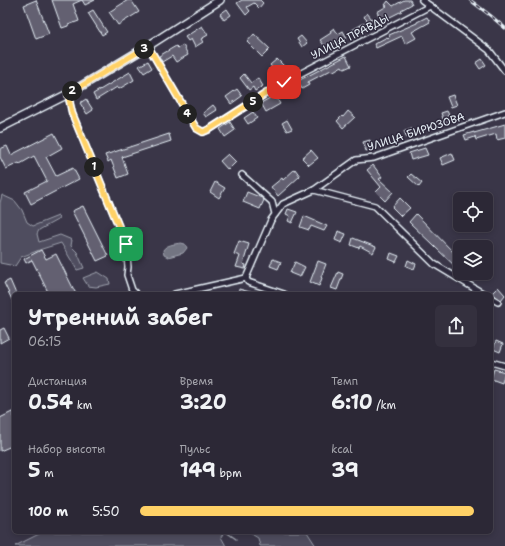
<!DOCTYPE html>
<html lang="ru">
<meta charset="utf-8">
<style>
:root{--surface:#2c2836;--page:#34303e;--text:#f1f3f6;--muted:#a6a6ad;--line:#484451;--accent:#ffd166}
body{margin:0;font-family:"Shantell Sans",sans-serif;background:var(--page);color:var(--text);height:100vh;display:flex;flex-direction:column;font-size:15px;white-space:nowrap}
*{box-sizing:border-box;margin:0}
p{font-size:13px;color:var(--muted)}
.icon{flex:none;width:22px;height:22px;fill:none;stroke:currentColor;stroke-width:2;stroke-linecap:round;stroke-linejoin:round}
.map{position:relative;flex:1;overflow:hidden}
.details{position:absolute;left:12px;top:292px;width:481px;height:242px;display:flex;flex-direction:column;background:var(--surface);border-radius:6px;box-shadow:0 2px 6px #0003,0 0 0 1px var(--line)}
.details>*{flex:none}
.tools{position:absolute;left:453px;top:192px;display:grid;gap:8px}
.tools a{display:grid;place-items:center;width:40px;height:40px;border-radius:6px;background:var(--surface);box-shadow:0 2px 6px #0003,0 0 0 1px var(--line);font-size:20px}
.pin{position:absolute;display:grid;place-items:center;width:34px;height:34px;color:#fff;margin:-17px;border-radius:8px;box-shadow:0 2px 6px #0006}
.km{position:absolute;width:20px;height:20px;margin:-10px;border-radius:50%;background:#222;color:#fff;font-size:11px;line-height:20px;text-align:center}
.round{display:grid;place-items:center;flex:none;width:42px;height:42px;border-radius:6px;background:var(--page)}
.overview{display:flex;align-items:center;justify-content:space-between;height:68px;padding:0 16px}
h1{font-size:22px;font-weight:700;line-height:30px}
.stats{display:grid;grid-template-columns:repeat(3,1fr);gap:6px;height:68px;padding:4px 16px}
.stats div{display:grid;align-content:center}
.stats b{font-size:20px;font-weight:700}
.stats small{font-size:11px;font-weight:400}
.stats p{font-size:11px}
ul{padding:0 16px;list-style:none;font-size:13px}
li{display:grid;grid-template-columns:64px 48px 1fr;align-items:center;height:30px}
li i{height:10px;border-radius:5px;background:var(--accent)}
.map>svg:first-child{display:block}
.green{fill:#504e5f;stroke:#9ca0ac}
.water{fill:#737482;stroke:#a2a6b1}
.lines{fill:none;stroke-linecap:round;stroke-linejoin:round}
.stream{stroke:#a2a6b1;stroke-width:1.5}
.building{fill:#636171;stroke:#e8f1f8}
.minor-casing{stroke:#e8f1f8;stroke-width:8}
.secondary-casing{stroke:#e8f1f8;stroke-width:10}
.minor{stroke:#2f2a3d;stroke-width:5}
.secondary{stroke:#2f2a3d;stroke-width:7}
.rail-casing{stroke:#e8f1f8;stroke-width:3}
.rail{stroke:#2f2a3d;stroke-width:1.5;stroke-dasharray:4.5;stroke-linecap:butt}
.route-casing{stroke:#fff;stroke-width:8}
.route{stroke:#ffd166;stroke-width:5}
.labels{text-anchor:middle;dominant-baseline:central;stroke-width:3;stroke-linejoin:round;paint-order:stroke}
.street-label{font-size:11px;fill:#e8f1f8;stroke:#2f2a3d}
</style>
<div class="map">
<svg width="505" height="546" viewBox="0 0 505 546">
<rect width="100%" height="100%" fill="#3a3648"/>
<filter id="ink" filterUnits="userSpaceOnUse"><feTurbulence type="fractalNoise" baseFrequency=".025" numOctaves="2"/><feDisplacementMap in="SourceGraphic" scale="8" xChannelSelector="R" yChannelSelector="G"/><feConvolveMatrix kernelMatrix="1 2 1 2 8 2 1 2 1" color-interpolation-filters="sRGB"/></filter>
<g filter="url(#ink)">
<!-- green -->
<g class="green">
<polygon points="2,195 15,201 22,210 27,222 33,226 58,216 59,219 39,230 37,234 39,242 60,235 72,240 71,246 77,252 84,268 77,270 61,243 42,249 21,257 15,266 0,263 0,203"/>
<polygon points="98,272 109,279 110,284 96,287 88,286 83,278"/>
<polygon points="43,532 224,532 221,537 226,546 15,546"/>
<polygon points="248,532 307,532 316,546 260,546 258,538"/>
</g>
<!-- water -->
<path class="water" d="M 181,243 L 185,244 L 187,248 L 183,253 L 168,257 L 164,255 L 163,250 C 166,245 174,244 181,243 Z"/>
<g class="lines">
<!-- stream -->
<polyline class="stream" points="226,532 236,539"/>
</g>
<!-- building -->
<g class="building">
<polygon points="36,0 49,34 36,39 24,5"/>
<polygon points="52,0 95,0 85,5 82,0 73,4 79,21 68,25 68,26 62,28"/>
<polygon points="128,0 131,0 139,12 118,25 109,12"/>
<polygon points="242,0 260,0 263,3 259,8 254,3 247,7 250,11 246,15 237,3"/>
<polygon points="404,0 410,0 412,4 401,10 402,11 382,21 377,12 387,6 385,5 388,1 393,6"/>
<polygon points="227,9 231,15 224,20 220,14"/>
<polygon points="93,10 107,32 102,35 88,13"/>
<polygon points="367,13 376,24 355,35 352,30 368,21 364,17"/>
<polygon points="427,17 430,22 412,32 416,38 405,44 402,36 376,48 374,44 387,37 388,38 390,36 389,35 417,23 417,22"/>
<polygon points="202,26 208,35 201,39 203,42 195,47 191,39 188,41 185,37"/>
<polygon points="334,28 338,34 343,31 347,38 341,42 340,41 326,48 320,40 331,33 330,31"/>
<polygon points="254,34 270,49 262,57 247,42"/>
<polygon points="301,36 307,43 302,47 297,39"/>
<polygon points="183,45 188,55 176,62 172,56 162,62 159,56 176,46 178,48"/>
<polygon points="346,56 351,66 344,69 342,66 332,72 331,70 308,82 309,85 302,89 298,81"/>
<polygon points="277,59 286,68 279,75 270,65"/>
<polygon points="482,59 486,65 480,69 476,63"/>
<polygon points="148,61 152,68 144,73 139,66"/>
<polygon points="130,72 134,80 119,89 117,87 96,100 93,94"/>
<polygon points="244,74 251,83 258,78 263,86 255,91 253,87 249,90 240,78"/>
<polygon points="237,89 242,96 231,104 226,97"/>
<polygon points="275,95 280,104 266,112 261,103"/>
<polygon points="453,95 457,105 451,107 447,97"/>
<polygon points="86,99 93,110 87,114 80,103"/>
<polygon points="213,105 217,110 206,117 203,113"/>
<polygon points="348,111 355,117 343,128 337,121 342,116 343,117"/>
<polygon points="447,111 449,115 447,116 449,123 445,124 441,113"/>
<polygon points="253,112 257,118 248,124 244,118"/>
<polygon points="287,120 292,129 287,131 282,123"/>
<polygon points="230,122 235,130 225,137 220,129"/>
<polygon points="505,124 505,138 497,140 496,134 476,140 475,136 475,137 466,140 464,135 474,132 474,133"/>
<polygon points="411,128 414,136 407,138 404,131"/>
<polygon points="54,133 62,148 46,157 56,176 73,168 79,179 31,204 25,192 47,181 34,156 20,164 19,163 6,169 0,157 0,149 7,146 11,155"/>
<polygon points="169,134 171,141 122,157 128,174 118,178 111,160 108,162 105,155"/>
<polygon points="370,140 373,148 366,151 363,142"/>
<polygon points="425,148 428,155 411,160 409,153"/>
<polygon points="311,150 318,158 309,165 302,158"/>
<polygon points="452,153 455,160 443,165 440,158"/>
<polygon points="228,154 236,162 228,170 220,161"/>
<polygon points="373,165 382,177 379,179 393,192 385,201 376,192 381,187 367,170"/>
<polygon points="295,169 300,176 278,196 271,187 282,178 283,180"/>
<polygon points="411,174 422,183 419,187 408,177"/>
<polygon points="215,182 225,188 219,198 210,192"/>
<polygon points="247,192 262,198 264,200 260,209 243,202"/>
<polygon points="400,198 410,208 401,216 392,207"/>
<polygon points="83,206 108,256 97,261 72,211"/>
<polygon points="288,209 297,212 292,223 288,221 290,216 286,214"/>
<polygon points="416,214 456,255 455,256 460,261 460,271 409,222"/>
<polygon points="304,216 327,226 324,231 311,226 309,230 300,227"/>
<polygon points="338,231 346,234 342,243 335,240"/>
<polygon points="353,238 376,247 373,253 360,246 359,248 351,245"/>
<polygon points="239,241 249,244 243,264 246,265 245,269 236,267 240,256 234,254"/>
<polygon points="41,250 46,259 56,254 76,294 49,294 32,260 26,263 24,259"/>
<polygon points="391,253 399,256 396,262 389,259"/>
<polygon points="273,259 281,262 278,269 270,266"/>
<polygon points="408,260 416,264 414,269 406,266"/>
<polygon points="318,261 326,264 321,277 322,278 319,286 310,282"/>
<polygon points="295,262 305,267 300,277 290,273"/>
<polygon points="338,272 343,274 337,290 331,288"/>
<polygon points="10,280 16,294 14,294 14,304 4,283"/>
<polygon points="498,287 505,295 501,300 492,293"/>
<polygon points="239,289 254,293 254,294 238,294"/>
<polygon points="4,328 9,338 0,343 0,330"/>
<polygon points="496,341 503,344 500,352 493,349"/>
<polygon points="494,369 505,372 502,383 491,379"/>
<polygon points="14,411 14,445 0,451 0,418"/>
</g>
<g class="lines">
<!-- minor casing -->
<g class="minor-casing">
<g id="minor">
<polyline points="422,0 489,50 505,71"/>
<polyline points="148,46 196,128 203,132 210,129 284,82 430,6"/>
<polyline points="68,94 72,113 126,244 128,267 127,275 132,290 136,294"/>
<polyline points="242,175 272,202 275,214"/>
<polyline points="314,190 375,206 434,264 484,294"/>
<polyline points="246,278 271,220 283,204 314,190 356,160 374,158 505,112"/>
<polyline points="175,294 246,278 248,282 284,294"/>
<polyline points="491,298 498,302"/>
<polyline points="491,362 505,366"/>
</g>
</g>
<!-- secondary casing -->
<g class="secondary-casing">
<polyline id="secondary" points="0,128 68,94 148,46 220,0"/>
</g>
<!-- minor -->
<use href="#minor" class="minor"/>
<!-- secondary -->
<use href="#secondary" class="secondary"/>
<!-- rail casing -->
<g class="rail-casing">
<polyline id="rail" points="470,0 491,16 505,28"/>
</g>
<!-- rail -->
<use href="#rail" class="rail"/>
</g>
</g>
<g class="lines" filter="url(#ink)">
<!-- route casing -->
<g class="route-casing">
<polyline id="route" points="126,244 72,113 68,94 148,46 196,128 203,132 210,129 284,82"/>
</g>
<!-- route -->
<use href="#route" class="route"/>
</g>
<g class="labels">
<!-- street labels -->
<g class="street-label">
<text transform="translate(350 37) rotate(-27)">УЛИЦА ПРАВДЫ</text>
<text transform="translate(416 132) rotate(-18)">УЛИЦА БИРЮЗОВА</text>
</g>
</g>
</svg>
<div class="tools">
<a><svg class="icon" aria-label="locate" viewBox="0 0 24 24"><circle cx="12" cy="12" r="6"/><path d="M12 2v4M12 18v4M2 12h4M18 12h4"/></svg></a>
<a><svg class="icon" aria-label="layers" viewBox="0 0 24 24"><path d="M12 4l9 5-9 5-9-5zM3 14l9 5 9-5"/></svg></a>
</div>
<div class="pin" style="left:126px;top:244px;background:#1e9e55"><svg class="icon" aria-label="arrive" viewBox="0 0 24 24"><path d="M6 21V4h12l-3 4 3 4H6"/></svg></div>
<div class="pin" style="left:284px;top:82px;background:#d93025"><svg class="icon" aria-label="check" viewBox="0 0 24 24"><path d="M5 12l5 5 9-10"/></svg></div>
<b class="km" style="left:94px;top:167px">1</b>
<b class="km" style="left:72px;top:91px">2</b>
<b class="km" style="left:144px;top:49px">3</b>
<b class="km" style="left:187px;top:114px">4</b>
<b class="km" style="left:253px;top:102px">5</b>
<section class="details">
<div class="overview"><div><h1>Утренний забег</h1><p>06:15</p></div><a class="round"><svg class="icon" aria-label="share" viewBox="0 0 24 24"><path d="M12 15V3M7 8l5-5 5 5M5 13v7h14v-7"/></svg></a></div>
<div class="stats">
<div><p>Дистанция</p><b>0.54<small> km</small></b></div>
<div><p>Время</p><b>3:20</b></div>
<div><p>Темп</p><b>6:10<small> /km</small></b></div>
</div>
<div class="stats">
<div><p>Набор высоты</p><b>5<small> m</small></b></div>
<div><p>Пульс</p><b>149<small> bpm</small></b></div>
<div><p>kcal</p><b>39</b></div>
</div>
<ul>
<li><b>100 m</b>5:50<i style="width:99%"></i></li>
</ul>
</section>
</div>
